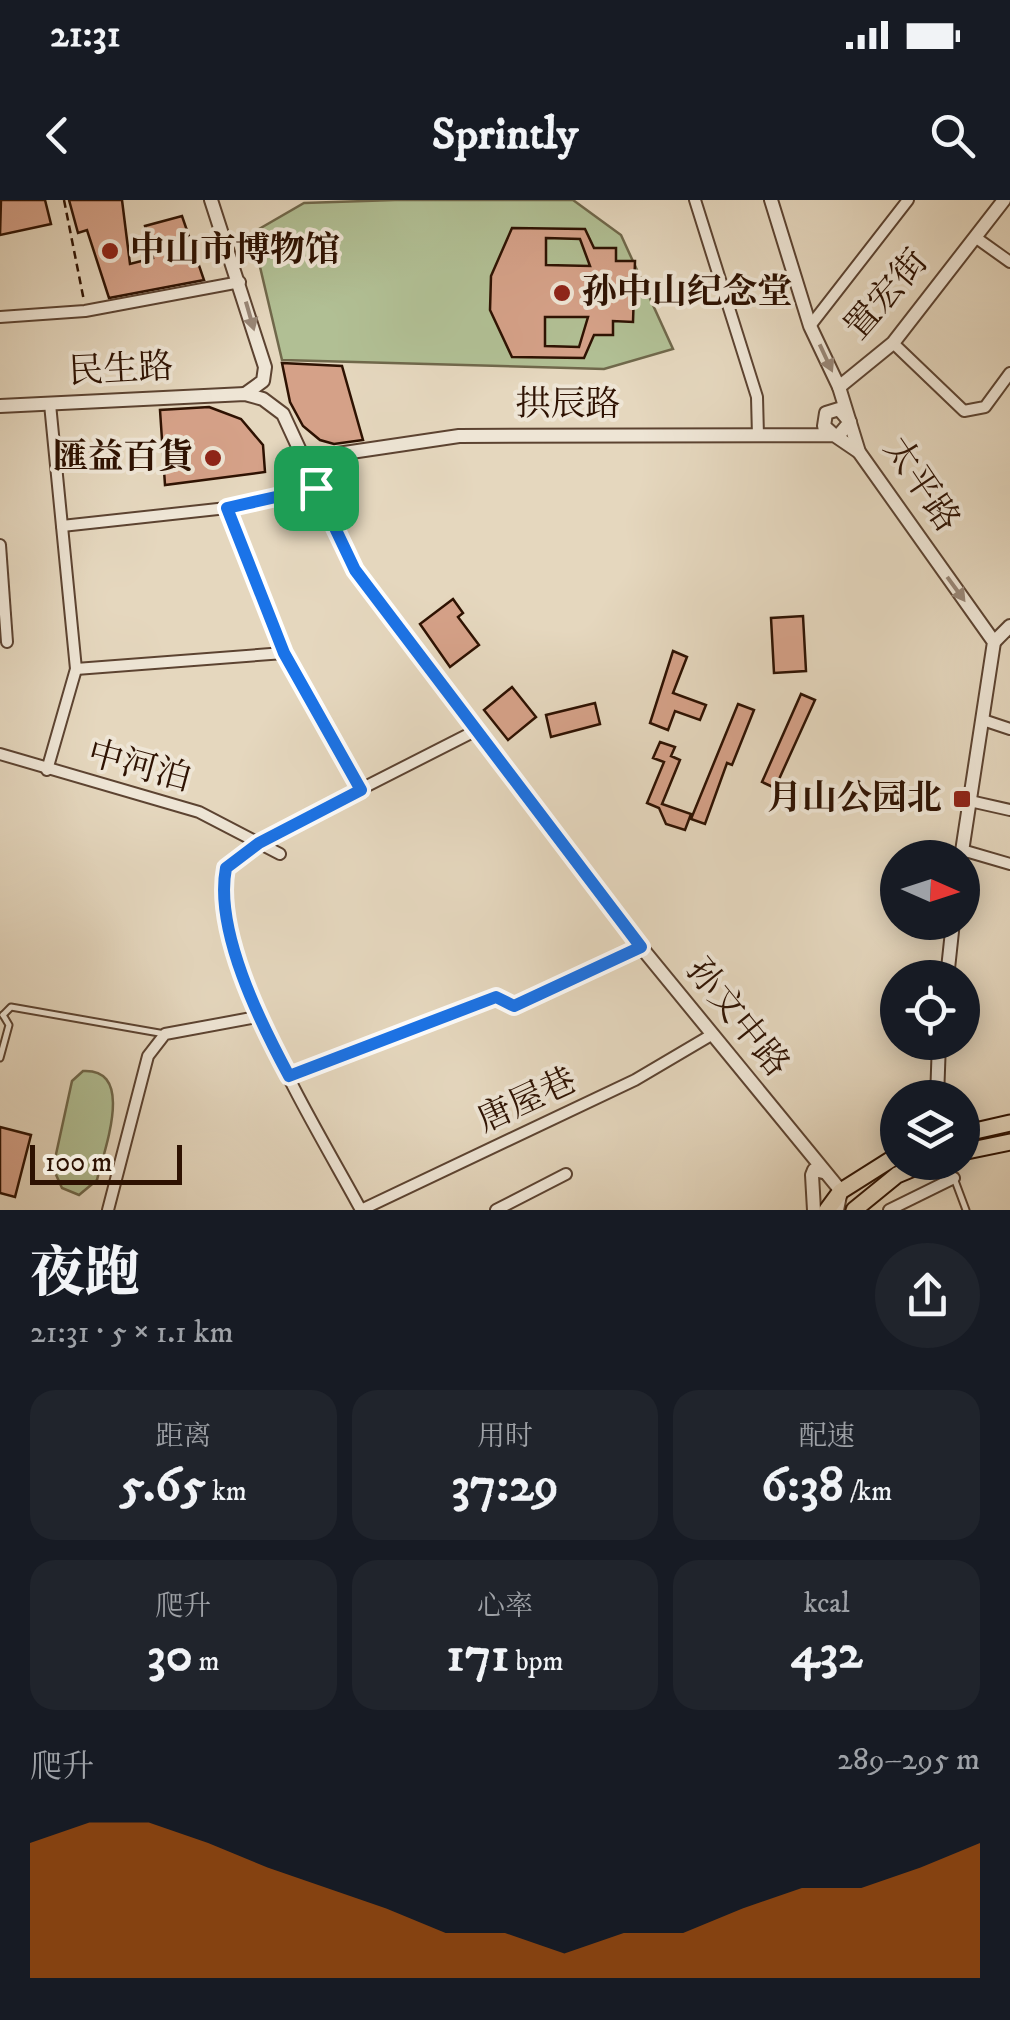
<!DOCTYPE html>
<html lang="zh">
<meta charset="utf-8">
<style>
:root{--surface:#171b24;--page:#20242c;--text:#f1f3f6;--muted:#9ea1a6;--accent:#b45309}
body{margin:0;font-family:"IM FELL DW Pica","Noto Serif SC",serif;background:var(--page);color:var(--text);height:100vh;display:flex;flex-direction:column;font-size:38px;white-space:nowrap}
*{box-sizing:border-box;margin:0}
p{font-size:32px;color:var(--muted)}
.icon{flex:none;width:55px;height:55px;fill:none;stroke:currentColor;stroke-width:2;stroke-linecap:round;stroke-linejoin:round}
.map{position:relative;height:1010px;overflow:hidden}
.side{display:flex;flex-direction:column;background:var(--surface);flex:1}
.side>*{flex:none}
.needle{width:65px;rotate:93deg}
.tools{position:absolute;left:880px;top:640px;display:grid;gap:20px}
.tools a{display:grid;place-items:center;width:100px;height:100px;border-radius:50%;background:var(--surface);box-shadow:0 5px 25px #0003;font-size:50px}
.scale{position:absolute;left:30px;bottom:25px;width:152px;box-sizing:border-box;padding-left:10px;border:5px solid #2e1202;border-top:0;font-size:28px;line-height:35px;white-space:nowrap;color:#2e1202;-webkit-text-stroke:8px #eee5d5;paint-order:stroke}
.pin{position:absolute;display:grid;place-items:center;width:85px;height:85px;color:#fff;margin:-42px;border-radius:20px;box-shadow:0 5px 15px #0006}
.round{display:grid;place-items:center;flex:none;width:105px;height:105px;border-radius:52px;background:var(--page)}
.overview{display:flex;align-items:center;justify-content:space-between;height:170px;padding:0 30px}
h1{font-size:55px;font-weight:800;line-height:75px}
.metrics{display:grid;grid-template-columns:repeat(3,1fr);gap:15px;height:170px;padding:10px 30px}
.metrics div{display:grid;align-content:center;border-radius:25px;background:var(--page);text-align:center}
.metrics b{font-size:50px;font-weight:800}
.metrics small{font-size:28px;font-weight:400}
.metrics p{font-size:28px}
.chart{height:280px;padding:20px 30px}
.chart p{display:flex;justify-content:space-between}
.chart svg{width:100%;height:180px;margin-top:10px;fill:var(--accent);opacity:.7}
.status{display:flex;justify-content:space-between;align-items:center;height:70px;padding:0 50px;background:var(--surface);direction:ltr}
.status svg{height:28px;fill:currentColor}
header{display:flex;justify-content:space-between;align-items:center;height:130px;padding:0 30px;background:var(--surface);font-size:45px;font-weight:800}
.map>svg:first-child{display:block}
.green{fill:#b1bf94;stroke:#70684b;stroke-width:2.5}
.building{fill:#d5a188;stroke:#2e1202;stroke-width:2.5;fill-rule:evenodd}
.lines{fill:none;stroke-linecap:round;stroke-linejoin:round}
.service-casing{stroke:#5c4331;stroke-width:9}
.minor-casing{stroke:#5c4331;stroke-width:14}
.tertiary-casing{stroke:#5c4331;stroke-width:16}
.primary-casing{stroke:#2e1202;stroke-width:19}
.path{stroke:#2e1202;stroke-width:2.5;stroke-dasharray:8 5;stroke-linecap:butt}
.service{stroke:#eee5d5;stroke-width:5}
.minor{stroke:#eee5d5;stroke-width:10}
.tertiary{stroke:#eee5d5;stroke-width:12}
.primary{stroke:#e5d7be;stroke-width:15}
.oneway{fill:#988676}
.route-casing{stroke:#fff;stroke-width:20}
.route{stroke:#1a73e8;stroke-width:12}
.poi-dot{fill:#8f2418;stroke:#eee5d5;stroke-width:4}
.labels{text-anchor:middle;dominant-baseline:central;stroke-width:8;stroke-linejoin:round;paint-order:stroke}
.poi-label{font-size:35px;font-weight:bold;fill:#2e1202;stroke:#eee5d5;text-anchor:start}
.street-label{font-size:35px;fill:#2e1202;stroke:#eee5d5}
</style>
<div class="status"><b>21:31</b><svg viewBox="0 0 49 12"><path d="M0 12V9h3v3zM5 12V6h3v6zM10 12V3h3v9zM15 12V0h3v12zM26 1h20v11H26zM47 4h2v5h-2z"/></svg></div>
<header><svg class="icon" aria-label="back" viewBox="0 0 24 24"><path d="M15 5l-7 7 7 7"/></svg>Sprintly<svg class="icon" aria-label="search" viewBox="0 0 24 24"><circle cx="10" cy="10" r="6"/><path d="M15 15l6 6"/></svg></header>
<div class="map">
<svg width="1010" height="1010" viewBox="0 0 1010 1010">
<rect width="100%" height="100%" fill="#e5d7be"/>
<filter id="stains"><feTurbulence type="fractalNoise" baseFrequency=".002" numOctaves="4"/><feColorMatrix values="0 0 0 0 .2 0 0 0 0 .09 0 0 0 0 .02 0 0 0 .5 -.17"/></filter>
<radialGradient id="worn" r=".72"><stop offset=".6" stop-color="#630" stop-opacity="0"/><stop offset="1" stop-color="#630" stop-opacity=".3"/></radialGradient>
<!-- green -->
<g class="green">
<polygon points="395,0 573,0 621,35 673,149 604,169 282,160 252,33 304,3"/>
<path d="M 83,871 C 136,868 104,950 97,980 L 79,995 L 62,988 L 53,968 L 72,881 Z"/>
</g>
<!-- building -->
<g class="building">
<polygon points="1,0 45,0 51,24 0,35"/>
<polygon points="69,0 122,0 130,64 153,58 145,26 182,16 204,80 109,98 87,30 78,33"/>
<path d="M 512,28 L 585,29 L 594,48 L 616,48 L 616,61 L 635,61 L 633,122 L 613,121 L 613,135 L 594,135 L 584,158 L 512,157 L 490,110 L 491,76 ZM 546,38 L 580,39 L 590,66 L 546,65 ZM 545,117 L 588,117 L 579,147 L 545,146 Z"/>
<polygon points="282,163 342,166 363,240 334,244 320,240 303,226 290,202"/>
<polygon points="209,207 241,219 263,245 265,272 165,285 160,210"/>
<polygon points="453,399 463,413 458,417 479,445 450,467 420,424"/>
<polygon points="803,416 806,471 774,473 771,418"/>
<polygon points="673,451 687,457 673,493 706,505 700,520 675,511 668,530 650,523"/>
<polygon points="512,487 536,517 508,540 484,510"/>
<polygon points="801,494 815,500 775,588 762,582"/>
<polygon points="595,503 600,524 551,537 546,515"/>
<polygon points="738,504 754,510 732,565 727,563 705,624 691,619"/>
<polygon points="660,542 675,547 671,556 680,560 662,604 691,614 685,630 666,624 659,608 647,603 664,562 653,558"/>
<polygon points="0,927 31,935 15,997 0,993"/>
</g>
<g class="lines">
<!-- service casing -->
<g class="service-casing">
<g id="service">
<polyline points="3,815 11,807 165,834"/>
<polyline points="0,858 9,825 3,815"/>
<polyline points="948,962 966,1010"/>
</g>
</g>
<!-- minor casing -->
<g class="minor-casing">
<g id="minor">
<polyline points="695,0 757,197 758,236"/>
<polyline points="975,37 1010,62"/>
<polyline points="0,117 85,111 240,82"/>
<polyline points="810,126 908,0"/>
<polyline points="893,143 964,211 985,207 1010,173"/>
<polyline points="227,308 284,453 361,590"/>
<polyline points="62,326 227,308 316,288"/>
<polyline points="0,345 7,442"/>
<polyline points="76,469 284,453"/>
<polyline points="983,520 1010,529"/>
<polyline points="0,554 199,612 280,654"/>
<polyline points="47,570 76,469 50,204"/>
<polyline points="970,601 1010,610"/>
<polyline points="962,650 1010,664"/>
<polyline points="289,876 496,797 514,806 641,747"/>
<polyline points="108,1010 148,856 165,834 257,817"/>
<path d="M 361,1010 C 318,930 209,756 226,668 L 292,624 L 473,532"/>
<polyline points="361,1010 635,880 713,834"/>
<polyline points="496,1010 566,974"/>
<polyline points="889,1010 954,978"/>
</g>
</g>
<!-- tertiary casing -->
<g class="tertiary-casing">
<g id="tertiary">
<polyline points="211,0 265,167 263,181 245,194"/>
<polyline points="771,0 810,126 839,187 859,252 994,442 961,658"/>
<polyline points="839,187 893,143 1004,0"/>
<polyline points="0,206 245,194 263,199 283,214 355,370 641,747 841,991 837,1010"/>
<polyline points="304,259 459,236 834,235 839,235 850,222 839,209 826,213 824,226 834,235 859,252"/>
<polyline points="994,442 1010,426"/>
<polyline points="947,778 953,722"/>
<polyline points="937,898 939,842"/>
<polyline points="814,1010 812,975 814,970 823,972"/>
</g>
</g>
<!-- primary casing -->
<g class="primary-casing">
<g id="primary">
<polyline points="962,934 1010,923"/>
<polyline points="962,952 1010,942"/>
<polyline points="827,1010 841,991 898,955"/>
<polyline points="854,1010 897,975 928,962"/>
</g>
</g>
<!-- path -->
<polyline class="path" points="64,0 84,101"/>
<!-- service -->
<use href="#service" class="service"/>
<!-- minor -->
<use href="#minor" class="minor"/>
<!-- tertiary -->
<use href="#tertiary" class="tertiary"/>
<!-- primary -->
<use href="#primary" class="primary"/>
</g>
<!-- one-way arrows -->
<defs><path id="oneway-solid" d="M-6-.8H1V-3.2L6.5 0L1 3.2V.8H-6Z" transform="scale(2.5)"/></defs>
<g class="oneway">
<use href="#oneway-solid" transform="translate(250 116) rotate(74)"/>
<use href="#oneway-solid" transform="translate(826 158) rotate(65)"/>
<use href="#oneway-solid" transform="translate(956 389) rotate(54)"/>
</g>
<g class="lines">
<!-- route casing -->
<g class="route-casing">
<path id="route" d="M 316,288 L 355,370 L 641,747 L 514,806 L 496,797 L 289,876 C 260,822 214,730 226,668 L 259,643 L 361,590 L 284,453 L 227,308 Z"/>
</g>
<!-- route -->
<use href="#route" class="route"/>
</g>
<!-- markers -->
<g class="poi-dot">
<circle cx="110" cy="51" r="10"/>
<circle cx="562" cy="93" r="10"/>
<circle cx="213" cy="258" r="10"/>
<rect x="952" y="589" width="20" height="20" rx="5"/>
</g>
<g class="labels">
<!-- poi labels -->
<g class="poi-label">
<text x="130" y="51">中山市博物馆</text>
<text x="582" y="93">孙中山纪念堂</text>
<text x="193" y="258" text-anchor="end">匯益百貨</text>
<text x="942" y="599" text-anchor="end">月山公园北</text>
</g>
<!-- street labels -->
<g class="street-label">
<text transform="translate(887 95) rotate(-49)">置宏街</text>
<text transform="translate(121 170) rotate(-3)">民生路</text>
<text x="568" y="205">拱辰路</text>
<text transform="translate(921 285) rotate(56)">太平路</text>
<text transform="translate(139 567) rotate(15)">中河泊</text>
<text transform="translate(737 818) rotate(51)">孙文中路</text>
<text transform="translate(527 901) rotate(-25)">唐屋巷</text>
</g>
</g>
<rect width="100%" height="100%" filter="url(#stains)"/>
<rect width="100%" height="100%" fill="url(#worn)"/>
</svg>
<div class="tools">
<a><svg class="needle" viewBox="-14 -14 28 28"><path d="M0-13l5 13h-10z" fill="#e53935"/><path d="M0 13l5-13h-10z" fill="#9ea1a6"/></svg></a>
<a><svg class="icon" aria-label="locate" viewBox="0 0 24 24"><circle cx="12" cy="12" r="6"/><path d="M12 2v4M12 18v4M2 12h4M18 12h4"/></svg></a>
<a><svg class="icon" aria-label="layers" viewBox="0 0 24 24"><path d="M12 4l9 5-9 5-9-5zM3 14l9 5 9-5"/></svg></a>
</div>
<div class="scale">100 m</div>
<div class="pin" style="left:316px;top:288px;background:#1e9e55"><svg class="icon" aria-label="arrive" viewBox="0 0 24 24"><path d="M6 21V4h12l-3 4 3 4H6"/></svg></div>
</div>
<section class="side">
<div class="overview"><div><h1>夜跑</h1><p>21:31 · 5 × 1.1 km</p></div><a class="round"><svg class="icon" aria-label="share" viewBox="0 0 24 24"><path d="M12 15V3M7 8l5-5 5 5M5 13v7h14v-7"/></svg></a></div>
<div class="metrics">
<div><p>距离</p><b>5.65<small> km</small></b></div>
<div><p>用时</p><b>37:29</b></div>
<div><p>配速</p><b>6:38<small> /km</small></b></div>
</div>
<div class="metrics">
<div><p>爬升</p><b>30<small> m</small></b></div>
<div><p>心率</p><b>171<small> bpm</small></b></div>
<div><p>kcal</p><b>432</b></div>
</div>
<div class="chart"><p><span>爬升</span>289–295 m</p>
<svg viewBox="0 0 160 44" preserveAspectRatio="none"><path d="M0 44V11L10 6L20 6L30 11L40 17L50 22L60 27L70 33L80 33L90 38L100 33L110 33L120 27L130 22L140 22L150 17L160 11V44z"/></svg>
</div>
</section>
